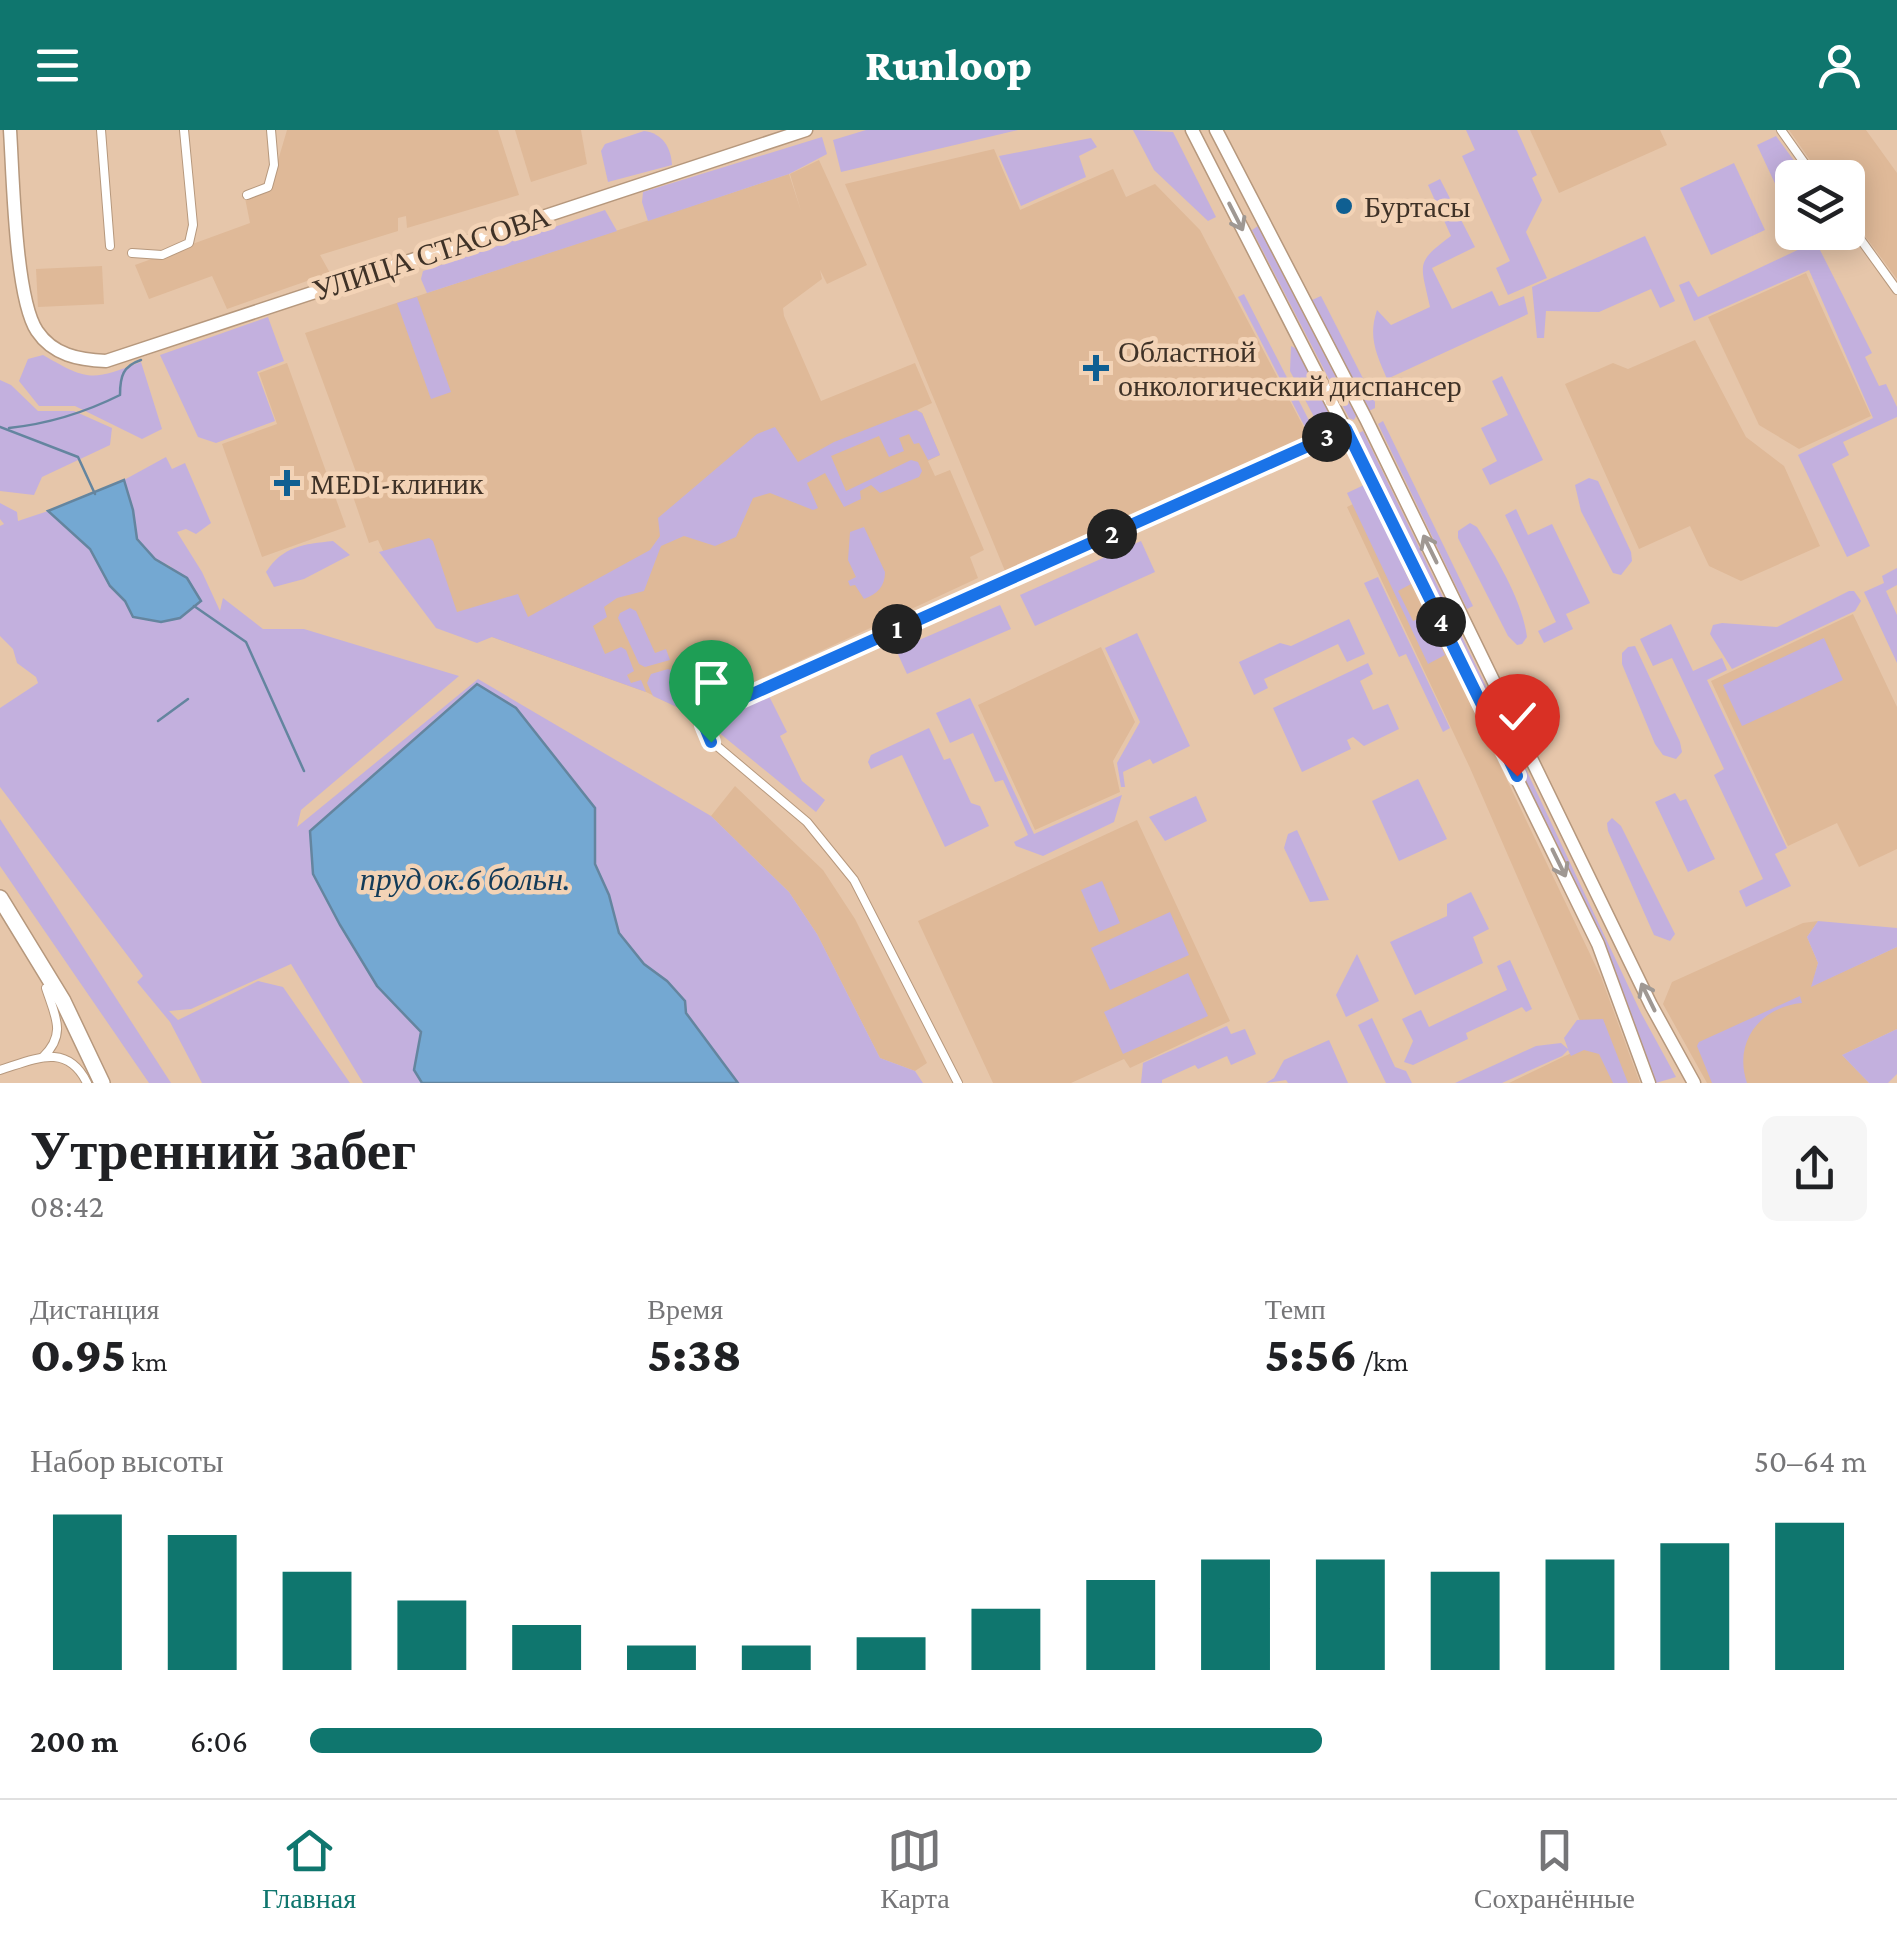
<!DOCTYPE html>
<html lang="ru">
<meta charset="utf-8">
<style>
:root{--surface:#fff;--page:#f6f6f6;--text:#202124;--muted:#757577;--line:#e0e0e0;--accent:#0f766e}
body{margin:0;font-family:"Crimson Pro",serif;background:var(--page);color:var(--text);height:100vh;display:flex;flex-direction:column;font-size:38px;white-space:nowrap}
*{box-sizing:border-box;margin:0}
p{font-size:32px;color:var(--muted)}
.icon{flex:none;width:55px;height:55px;fill:none;stroke:currentColor;stroke-width:2;stroke-linecap:round;stroke-linejoin:round}
.map{position:relative;height:953px;overflow:hidden}
.sheet{display:flex;flex-direction:column;background:var(--surface);flex:1}
.sheet>*{flex:none}
.fabs{position:absolute;left:1775px;top:30px;display:grid;gap:20px}
.fabs a{display:grid;place-items:center;width:90px;height:90px;border-radius:15px;background:var(--surface);box-shadow:0 5px 25px #0003;font-size:50px}
.pin{position:absolute;display:grid;place-items:center;width:85px;height:85px;color:#fff;margin:-102px -42px;border-radius:50% 50% 50% 0;rotate:-45deg;box-shadow:0 0 10px #0007}
.pin .icon{rotate:45deg}
.km{position:absolute;width:50px;height:50px;margin:-25px;border-radius:50%;background:#222;color:#fff;font-size:28px;line-height:50px;text-align:center}
.round{display:grid;place-items:center;flex:none;width:105px;height:105px;border-radius:15px;background:var(--page)}
.headline{display:flex;align-items:center;justify-content:space-between;height:170px;padding:0 30px}
h1{font-size:55px;font-weight:800;line-height:75px}
.stats{display:grid;grid-template-columns:repeat(3,1fr);gap:15px;height:170px;padding:10px 30px}
.stats div{display:grid;align-content:center}
.stats b{font-size:50px;font-weight:800}
.stats small{font-size:28px;font-weight:400}
.stats p{font-size:28px}
.chart{height:280px;padding:20px 30px}
.chart p{display:flex;justify-content:space-between}
.chart svg{width:100%;height:180px;margin-top:10px;stroke:var(--accent);stroke-width:6}
ul{padding:0 30px;list-style:none;font-size:32px}
li{display:grid;grid-template-columns:160px 120px 1fr;align-items:center;height:75px}
li i{height:25px;border-radius:12px;background:var(--accent)}
header{display:flex;justify-content:space-between;align-items:center;height:130px;padding:0 30px;background:var(--accent);color:#fff;font-size:45px;font-weight:800}
.tabs{display:flex;justify-content:space-around;align-items:center;height:140px;border-top:2px solid var(--line);background:var(--surface);font-size:28px;color:var(--muted)}
.tabs a{display:grid;justify-items:center;gap:5px}
.tabs .on{color:var(--accent)}
.map>svg:first-child{display:block}
.built{fill:#dfb998}
.green{fill:#c3b0de}
.water{fill:#74a8d2;stroke:#64859f;stroke-width:2.5}
.lines{fill:none;stroke-linecap:round;stroke-linejoin:round}
.stream{stroke:#64859f;stroke-width:2.5}
.street-casing{stroke:#b6987d;stroke-width:10}
.primary-casing{stroke:#b6987d;stroke-width:15}
.highway-casing{stroke:#b6987d;stroke-width:18}
.street{stroke:#fff;stroke-width:8}
.primary{stroke:#fff;stroke-width:12}
.highway{stroke:#fff;stroke-width:15}
.oneway{stroke:#9f9893}
.route-casing{stroke:#fff;stroke-width:20}
.route{stroke:#1a73e8;stroke-width:12}
.poi-dot{fill:#0f5f92;stroke:#f3d3b6;stroke-width:4}
.labels{text-anchor:middle;dominant-baseline:central;stroke-width:9;stroke-linejoin:round;paint-order:stroke}
.poi-label{font-size:30px;fill:#3f3227;stroke:#f3d3b6;text-anchor:start}
.street-label{font-size:30px;fill:#3f3227;stroke:#f3d3b6}
.water-label{font-size:32px;font-style:italic;fill:#133b58;stroke:#f3d3b6}
</style>
<header><svg class="icon" aria-label="menu" viewBox="0 0 24 24"><path d="M4 6h16M4 12h16M4 18h16"/></svg>Runloop<svg class="icon" aria-label="person" viewBox="0 0 24 24"><circle cx="12" cy="8" r="4"/><path d="M4 21q1-7 8-7t8 7"/></svg></header>
<div class="map">
<svg width="1897" height="953" viewBox="0 0 1897 953">
<rect width="100%" height="100%" fill="#e6c6aa"/>
<!-- built -->
<g class="built">
<polygon points="287,0 498,0 519,65 407,98 406,86 398,88 398,101 320,125 330,143 227,179 212,146 149,169 135,135 250,93 245,68 269,61"/>
<polygon points="515,0 581,0 587,34 531,52"/>
<polygon points="1530,0 1660,0 1667,15 1559,63"/>
<polygon points="1789,0 1866,0 1897,43 1897,149 1848,83 1848,48 1822,47"/>
<polygon points="994,19 1020,80 1113,39 1126,67 1155,54 1200,100 1310,309 1005,441 845,54"/>
<polygon points="819,30 867,135 827,154 820,140 822,149 783,178 784,186 821,271 915,233 932,273 917,280 922,283 940,325 928,331 935,346 950,340 984,420 970,427 978,448 728,564 681,579 646,562 492,507 440,494 385,425 378,410 369,413 346,346 356,342 305,203 789,44 801,81 790,44"/>
<polygon points="102,136 104,174 38,177 36,139"/>
<polygon points="1806,143 1871,286 1799,319 1759,295 1708,187"/>
<polygon points="1695,210 1746,307 1784,336 1820,416 1741,451 1709,436 1690,396 1639,419 1565,254 1613,233 1628,239"/>
<polygon points="287,233 346,397 262,427 222,314 277,294 259,243"/>
<polygon points="1371,365 1601,847 1640,953 1509,953 1590,914 1470,638 1347,377"/>
<polygon points="1853,484 1897,577 1897,719 1859,737 1837,693 1788,716 1711,551"/>
<polygon points="1101,517 1135,592 1113,631 1120,662 1035,700 978,575"/>
<polygon points="735,656 823,740 855,789 927,933 915,941 880,928 817,804 789,762 711,686"/>
<polygon points="1137,690 1230,891 1130,938 1124,929 1071,953 993,953 918,791"/>
<polygon points="1818,791 1807,807 1818,833 1812,856 1897,817 1897,899 1842,925 1869,953 1707,953 1663,874 1672,852 1803,793"/>
</g>
<!-- green -->
<g class="green">
<polygon points="866,0 1018,0 841,42 833,10"/>
<polygon points="1133,0 1173,2 1216,87 1208,91 1154,40"/>
<polygon points="1466,0 1517,0 1537,45 1532,48 1542,70 1526,102 1547,148 1508,165 1496,138 1510,131 1462,26 1475,20"/>
<path d="M 644,1 C 662,3 671,17 672,35 L 608,52 L 601,21 L 605,14 Z"/>
<polygon points="1776,6 1806,47 1792,48 1792,90 1757,15"/>
<polygon points="822,7 827,24 789,44 648,91 642,72 643,62"/>
<polygon points="1091,8 1097,17 1079,26 1086,47 1021,76 999,26"/>
<polygon points="1734,33 1765,100 1711,125 1680,58"/>
<path d="M 1440,49 L 1475,117 L 1432,138 L 1452,179 L 1492,161 L 1499,176 L 1524,166 L 1528,184 L 1387,249 C 1376,223 1368,207 1377,180 L 1391,195 L 1430,177 C 1421,134 1414,133 1451,106 L 1428,55 Z"/>
<polygon points="605,80 617,101 427,163 421,149 423,141"/>
<polygon points="1258,96 1356,286 1354,290 1349,288 1252,100"/>
<polygon points="1798,103 1824,103 1820,120 1872,223 1865,227 1879,256 1886,254 1897,277 1897,287 1843,312 1849,325 1832,334 1870,416 1847,427 1798,325 1873,288 1809,140 1694,191 1679,155 1689,151 1698,167 1804,117"/>
<polygon points="1645,106 1675,171 1660,178 1651,159 1599,182 1546,181 1544,208 1537,208 1532,157"/>
<polygon points="1244,164 1316,304 1310,307 1238,167"/>
<polygon points="1321,166 1375,272 1375,278 1369,281 1312,170"/>
<polygon points="417,167 451,262 431,269 397,173"/>
<polygon points="268,187 284,231 257,242 275,291 216,313 198,307 160,225"/>
<polygon points="1291,216 1297,219 1334,293 1324,306 1290,241"/>
<path d="M 43,225 C 88,251 92,251 141,232 L 162,299 L 142,309 L 75,276 L 39,276 L 19,251 L 28,229 Z"/>
<polygon points="1502,246 1543,330 1490,355 1482,339 1497,331 1481,298 1508,285 1492,251"/>
<polygon points="0,250 11,255 38,281 74,281 112,298 110,315 42,347 34,365 0,361"/>
<polygon points="916,280 922,283 940,325 928,330 919,313 914,314 909,304 899,308 904,321 889,327 879,306 831,326 846,361 911,330 918,332 922,341 919,347 880,363 871,355 860,361 861,369 844,377 825,343 807,353 818,378 813,380 770,363 753,368 736,407 715,416 684,406 661,416 644,461 617,468 604,477 607,487 593,496 605,524 621,517 626,520 634,541 627,545 631,553 641,550 646,562 492,507 477,513 436,498 379,422 429,408 433,411 457,482 518,464 528,487 650,420 660,406 658,388 757,304 775,297 798,332 834,312"/>
<polygon points="1383,291 1473,476 1467,479 1378,294"/>
<polygon points="1363,301 1493,571 1488,574 1357,304"/>
<polygon points="166,327 172,339 185,333 211,393 196,404 186,399 177,402 202,442 220,481 223,468 263,499 304,499 459,546 301,680 297,697 478,549 711,686 789,762 817,804 880,928 915,941 923,953 363,953 291,834 191,879 169,881 178,890 258,851 283,857 350,953 202,953 170,892 137,852 143,846 0,657 0,578 38,553 36,547 17,533 13,519 0,506 0,396 4,394 0,389 0,373 17,382 18,391 48,381 90,419 110,456 125,471 134,487 161,491 180,488 201,471 170,436 155,429 137,409 133,380 124,350"/>
<polygon points="1589,348 1598,351 1631,422 1632,431 1621,445 1613,443 1581,381 1575,355"/>
<polygon points="1364,355 1411,454 1398,461 1413,491 1426,486 1445,525 1428,534 1347,363"/>
<polygon points="1516,379 1528,405 1552,394 1590,473 1566,484 1573,499 1544,513 1538,501 1556,492 1505,385"/>
<path d="M 1470,393 L 1477,397 C 1497,429 1522,470 1527,507 L 1522,514 L 1517,515 L 1508,506 L 1458,408 L 1458,401 Z"/>
<path d="M 864,397 L 885,442 C 885,457 877,464 864,469 L 855,455 L 850,456 L 848,451 L 856,447 L 848,430 L 850,402 Z"/>
<path d="M 333,411 L 350,425 L 304,449 L 274,457 L 266,442 C 283,416 304,414 333,411 Z"/>
<polygon points="1141,411 1155,442 1035,496 1020,465"/>
<polygon points="1897,438 1897,455 1886,461 1897,485 1897,533 1864,462 1884,453 1882,446"/>
<polygon points="1378,447 1450,598 1443,602 1406,524 1399,527 1364,453"/>
<polygon points="1849,461 1854,461 1861,471 1855,481 1732,539 1710,504 1713,495 1722,493 1777,497"/>
<polygon points="1000,475 1011,499 907,544 896,520"/>
<polygon points="630,478 636,481 655,523 666,519 670,530 645,537 639,534 618,488 620,483"/>
<polygon points="1349,489 1365,524 1347,532 1338,514 1264,549 1268,558 1254,565 1239,532 1280,513 1291,516"/>
<polygon points="1671,494 1693,541 1722,528 1727,540 1707,550 1787,718 1775,724 1791,756 1746,777 1739,761 1763,749 1714,645 1724,639 1672,528 1653,536 1640,509"/>
<polygon points="1137,503 1190,616 1153,634 1150,629 1123,642 1125,657 1121,657 1117,633 1140,592 1105,518"/>
<polygon points="1824,508 1843,550 1742,596 1723,555"/>
<polygon points="1635,516 1680,612 1682,622 1676,629 1663,625 1655,614 1622,534 1622,523 1628,517"/>
<polygon points="1368,533 1373,544 1360,551 1373,580 1388,574 1399,599 1364,616 1353,607 1347,610 1351,619 1302,642 1273,578"/>
<polygon points="668,539 677,542 691,557 712,552 728,564 681,579 653,566 647,553 651,544"/>
<polygon points="767,562 787,602 780,606 802,651 825,670 816,682 717,601 720,585"/>
<polygon points="970,568 1034,704 1122,665 1114,692 1043,726 1016,716 1014,712 1028,705 1003,650 995,652 973,603 950,613 936,583"/>
<polygon points="929,598 944,630 950,628 971,673 980,676 989,696 945,717 902,625 871,639 868,632 871,625"/>
<polygon points="1513,612 1641,883 1676,947 1656,953 1612,836 1507,614"/>
<polygon points="1418,649 1447,709 1399,731 1372,671"/>
<polygon points="1675,663 1680,671 1686,669 1715,729 1688,742 1655,672"/>
<polygon points="1196,666 1207,691 1165,711 1149,687"/>
<polygon points="1612,688 1621,696 1675,804 1670,811 1654,805 1608,701 1607,693"/>
<polygon points="0,689 171,953 149,953 0,736"/>
<polygon points="1297,700 1329,770 1310,772 1284,718 1288,704"/>
<polygon points="1102,751 1120,793 1099,802 1081,760"/>
<polygon points="1471,762 1489,799 1473,807 1483,833 1415,865 1390,812 1447,786 1447,774"/>
<polygon points="1170,782 1189,825 1110,860 1091,818"/>
<polygon points="1818,791 1897,798 1897,817 1811,857 1818,833 1807,807"/>
<polygon points="1357,824 1379,871 1346,887 1336,865"/>
<polygon points="1510,830 1532,879 1526,882 1522,877 1466,903 1468,909 1413,935 1404,932 1413,911 1402,889 1421,880 1429,897 1507,860 1497,836"/>
<polygon points="1188,843 1208,886 1123,924 1104,882"/>
<path d="M 1800,866 L 1802,873 C 1760,877 1733,912 1747,953 L 1712,953 L 1697,916 L 1699,912 Z"/>
<polygon points="1372,888 1395,937 1406,941 1412,953 1386,953 1358,895"/>
<polygon points="1603,889 1628,953 1613,953 1599,924 1584,920 1571,926 1568,920 1562,926 1502,953 1455,953 1536,916 1561,913 1568,919 1564,908 1577,890"/>
<polygon points="1227,896 1231,904 1245,899 1256,924 1231,935 1227,926 1198,939 1195,935 1162,950 1162,953 1141,953 1143,933"/>
<polygon points="1897,899 1897,944 1888,953 1869,953 1842,925"/>
<polygon points="1329,910 1348,953 1288,953 1286,950 1266,953 1274,948 1284,930"/>
</g>
<!-- water -->
<g class="water">
<polygon points="124,350 133,380 137,409 155,429 187,448 201,471 180,488 161,492 133,487 125,471 110,456 90,419 48,381"/>
<polygon points="477,554 516,578 595,678 595,734 609,765 619,803 644,834 667,851 685,871 686,883 738,953 422,953 414,940 421,902 377,856 340,795 313,744 310,701"/>
</g>
<g class="lines">
<!-- stream -->
<g class="stream">
<polyline points="0,297 78,327 95,364"/>
<path d="M 9,298 C 46,294 86,282 120,265 C 120,246 123,236 141,230"/>
<polyline points="194,476 246,512 304,641"/>
<polyline points="158,591 188,569"/>
</g>
<!-- street casing -->
<g class="street-casing">
<g id="street">
<polyline points="101,0 110,116"/>
<polyline points="1781,0 1815,48"/>
<polyline points="247,65 268,57 274,35 271,0"/>
<polyline points="1848,92 1897,160"/>
<polyline points="132,123 162,125 189,113 193,95 184,0"/>
<path d="M 43,927 C 67,904 55,886 46,858"/>
<path d="M 0,940 C 35,929 67,912 87,953"/>
<polyline points="958,953 854,750 807,692 711,611 703,595 712,582 768,556 1345,299"/>
</g>
</g>
<!-- primary casing -->
<g class="primary-casing">
<g id="primary">
<path d="M 10,0 C 13,45 15,168 37,201 C 53,225 79,230 106,231 L 806,0"/>
<polyline points="1192,0 1345,299 1598,814 1649,953"/>
<polyline points="1216,0 1366,289 1651,875 1694,953"/>
</g>
</g>
<!-- highway casing -->
<g class="highway-casing">
<polyline id="highway" points="0,768 63,871 102,953"/>
</g>
<!-- street -->
<use href="#street" class="street"/>
<!-- primary -->
<use href="#primary" class="primary"/>
<!-- highway -->
<use href="#highway" class="highway"/>
</g>
<!-- one-way arrows -->
<defs><path id="oneway-shaft" d="M-6 0H5M1.5-3L5.5 0L1.5 3" fill="none" stroke-width="1.6" stroke-linecap="round" stroke-linejoin="round" transform="scale(2.5)"/></defs>
<g class="oneway">
<use href="#oneway-shaft" transform="translate(1236 87) rotate(63)"/>
<use href="#oneway-shaft" transform="translate(1430 419) rotate(-116)"/>
<use href="#oneway-shaft" transform="translate(1559 733) rotate(64)"/>
<use href="#oneway-shaft" transform="translate(1648 867) rotate(-116)"/>
</g>
<g class="lines">
<!-- route casing -->
<g class="route-casing">
<polyline id="route" points="711,612 704,595 712,582 1346,299 1517,646"/>
</g>
<!-- route -->
<use href="#route" class="route"/>
</g>
<!-- markers -->
<g class="poi-dot">
<circle cx="1344" cy="76" r="10"/>
<path d="M1091 223h10v10h10v10h-10v10h-10v-10h-10v-10h10z"/>
<path d="M282 338h10v10h10v10h-10v10h-10v-10h-10v-10h10z"/>
</g>
<g class="labels">
<!-- poi labels -->
<g class="poi-label">
<text x="1364" y="76">Буртасы</text>
<text x="1118" y="221">Областной<tspan x="1118" dy="34">онкологический диспансер</tspan></text>
<text x="310" y="353">MEDI-клиник</text>
</g>
<!-- street labels -->
<g class="street-label">
<text transform="translate(431 123) rotate(-18)">УЛИЦА СТАСОВА</text>
</g>
<!-- water labels -->
<g class="water-label">
<text x="465" y="749">пруд ок.6 больн.</text>
</g>
</g>
</svg>
<div class="fabs">
<a><svg class="icon" aria-label="layers" viewBox="0 0 24 24"><path d="M12 4l9 5-9 5-9-5zM3 14l9 5 9-5"/></svg></a>
</div>
<div class="pin" style="left:711px;top:612px;background:#1e9e55"><svg class="icon" aria-label="arrive" viewBox="0 0 24 24"><path d="M6 21V4h12l-3 4 3 4H6"/></svg></div>
<div class="pin" style="left:1517px;top:646px;background:#d93025"><svg class="icon" aria-label="check" viewBox="0 0 24 24"><path d="M5 12l5 5 9-10"/></svg></div>
<b class="km" style="left:897px;top:499px">1</b>
<b class="km" style="left:1112px;top:404px">2</b>
<b class="km" style="left:1327px;top:307px">3</b>
<b class="km" style="left:1441px;top:492px">4</b>
</div>
<section class="sheet">
<div class="headline"><div><h1>Утренний забег</h1><p>08:42</p></div><a class="round"><svg class="icon" aria-label="share" viewBox="0 0 24 24"><path d="M12 15V3M7 8l5-5 5 5M5 13v7h14v-7"/></svg></a></div>
<div class="stats">
<div><p>Дистанция</p><b>0.95<small> km</small></b></div>
<div><p>Время</p><b>5:38</b></div>
<div><p>Темп</p><b>5:56<small> /km</small></b></div>
</div>
<div class="chart"><p><span>Набор высоты</span>50–64 m</p>
<svg viewBox="0 0 160 44" preserveAspectRatio="none"><path d="M5 44V6M15 44V11M25 44V20M35 44V27M45 44V33M55 44V38M65 44V38M75 44V36M85 44V29M95 44V22M105 44V17M115 44V17M125 44V20M135 44V17M145 44V13M155 44V8"/></svg>
</div>
<ul>
<li><b>200 m</b>6:06<i style="width:65%"></i></li>
</ul>
</section>
<nav class="tabs">
<a class="on"><svg class="icon" aria-label="home" viewBox="0 0 24 24"><path d="M3 11l9-7 9 7M6 9v11h12V9"/></svg>Главная</a>
<a><svg class="icon" aria-label="map" viewBox="0 0 24 24"><path d="M3 6l6-2 6 2 6-2v14l-6 2-6-2-6 2zM9 4v14M15 6v14"/></svg>Карта</a>
<a><svg class="icon" aria-label="saved" viewBox="0 0 24 24"><path d="M7 4h10v16l-5-4-5 4z"/></svg>Сохранённые</a>
</nav>
